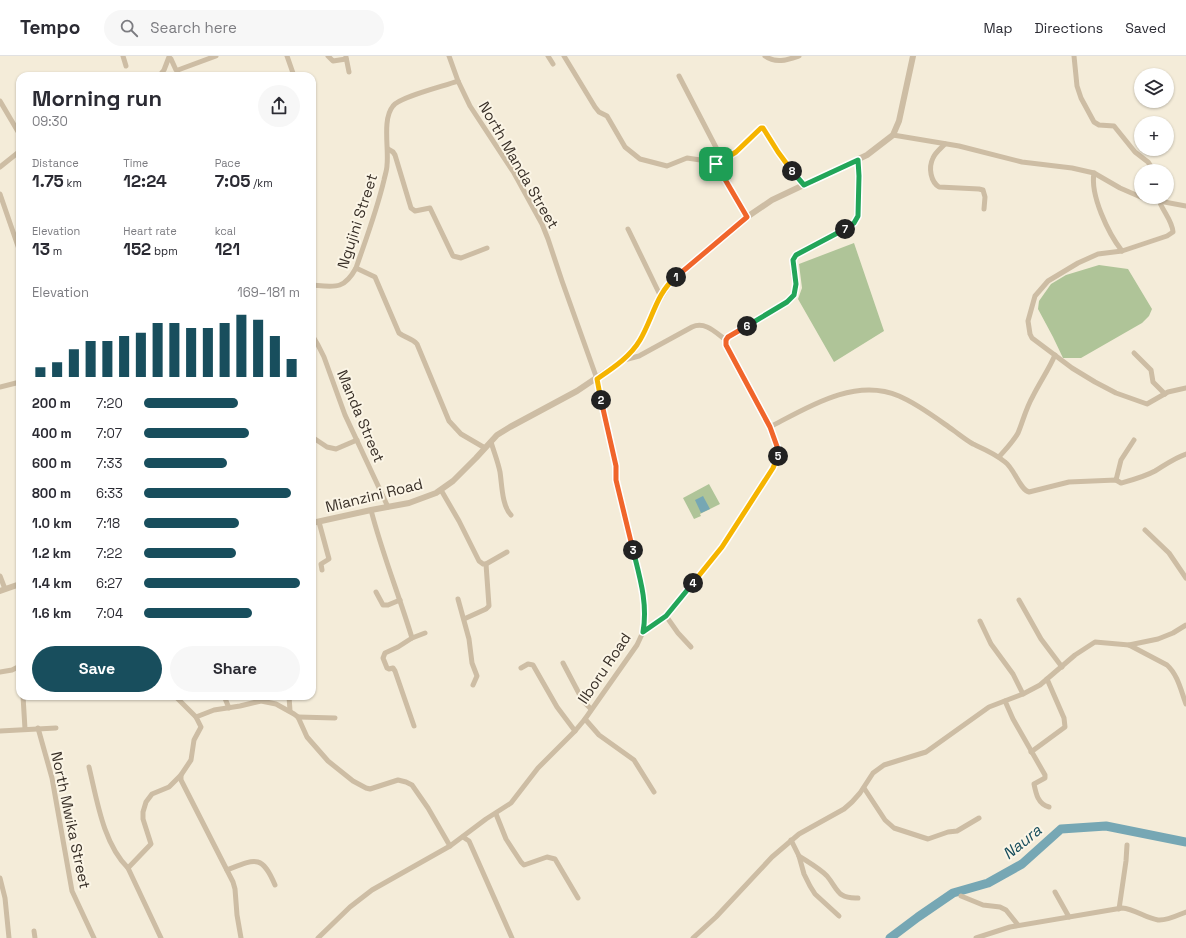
<!DOCTYPE html>
<meta charset="utf-8">
<style>
:root{--surface:#fff;--page:#f7f7f7;--text:#2b2b33;--muted:#7c7c81;--line:#e1e1e2;--accent:#184e5d}
body{margin:0;font-family:"Space Grotesk",sans-serif;background:var(--page);color:var(--text);height:100vh;display:flex;flex-direction:column;font-size:15px;white-space:nowrap}
*{box-sizing:border-box;margin:0}
p{font-size:13px;color:var(--muted)}
.icon{flex:none;width:22px;height:22px;fill:none;stroke:currentColor;stroke-width:2;stroke-linecap:round;stroke-linejoin:round}
.map{position:relative;flex:1;overflow:hidden}
.details{position:absolute;left:16px;top:16px;width:300px;height:628px;display:flex;flex-direction:column;background:var(--surface);border-radius:12px;box-shadow:0 1px 3px #0004}
.details>*{flex:none}
.controls{position:absolute;left:1134px;top:12px;display:grid;gap:8px}
.controls a{display:grid;place-items:center;width:40px;height:40px;border-radius:50%;background:var(--surface);box-shadow:0 1px 3px #0004;font-size:20px}
.pin{position:absolute;display:grid;place-items:center;width:34px;height:34px;color:#fff;margin:-17px;border-radius:8px;box-shadow:0 2px 6px #0006}
.km{position:absolute;width:20px;height:20px;margin:-10px;border-radius:50%;background:#222;color:#fff;font-size:11px;line-height:20px;text-align:center}
.round{display:grid;place-items:center;flex:none;width:42px;height:42px;border-radius:21px;background:var(--page)}
.head{display:flex;align-items:center;justify-content:space-between;height:68px;padding:0 16px}
h1{font-size:22px;font-weight:700;line-height:30px}
.stats{display:grid;grid-template-columns:repeat(3,1fr);gap:6px;height:68px;padding:4px 16px}
.stats div{display:grid;align-content:center}
.stats b{font-size:17px;font-weight:700}
.stats small{font-size:11px;font-weight:400}
.stats p{font-size:11px}
.chart{height:112px;padding:8px 16px}
.chart p{display:flex;justify-content:space-between}
.chart svg{width:100%;height:72px;margin-top:4px;stroke:var(--accent);stroke-width:6}
.action{display:flex;gap:8px;margin-top:auto;padding:8px 16px}
.action a{flex:1;height:46px;border-radius:24px;background:var(--accent);color:#fff;font-size:16px;font-weight:700;line-height:46px;text-align:center}
.action a+a{background:var(--page);color:var(--text)}
ul{padding:0 16px;list-style:none;font-size:13px}
li{display:grid;grid-template-columns:64px 48px 1fr;align-items:center;height:30px}
li i{height:10px;border-radius:5px;background:var(--accent)}
header{display:flex;align-items:center;gap:24px;box-sizing:border-box;height:56px;padding:0 20px;background:var(--surface);border-bottom:1px solid var(--line)}
header strong{font-size:19px}
nav{display:flex;gap:22px;margin-inline-start:auto;font-size:14px}
.search{width:280px;height:36px;background:var(--page);display:flex;align-items:center;gap:10px;box-sizing:border-box;padding:0 14px;border-radius:22px;color:var(--muted);font-size:15px}
.map>svg:first-child{display:block}
.green{fill:#afc498}
.water{fill:#76a7b4}
.lines{fill:none;stroke-linecap:round;stroke-linejoin:round}
.river{stroke:#76a7b4;stroke-width:9}
.minor{stroke:#cdbda4;stroke-width:5}
.tertiary{stroke:#cdbda4;stroke-width:6}
.split-1-casing{stroke:#fff;stroke-width:8}
.split-2-casing{stroke:#fff;stroke-width:8}
.split-3-casing{stroke:#fff;stroke-width:8}
.split-4-casing{stroke:#fff;stroke-width:8}
.split-5-casing{stroke:#fff;stroke-width:8}
.split-6-casing{stroke:#fff;stroke-width:8}
.split-7-casing{stroke:#fff;stroke-width:8}
.split-8-casing{stroke:#fff;stroke-width:8}
.split-9-casing{stroke:#fff;stroke-width:8}
.split-1{stroke:#f0652b;stroke-width:5}
.split-2{stroke:#f5b400;stroke-width:5}
.split-3{stroke:#f0652b;stroke-width:5}
.split-4{stroke:#22a559;stroke-width:5}
.split-5{stroke:#f5b400;stroke-width:5}
.split-6{stroke:#f0652b;stroke-width:5}
.split-7{stroke:#22a559;stroke-width:5}
.split-8{stroke:#22a559;stroke-width:5}
.split-9{stroke:#f5b400;stroke-width:5}
.labels{text-anchor:middle;dominant-baseline:central;stroke-width:4;stroke-linejoin:round;paint-order:stroke}
.street-label{font-size:15px;fill:#382f27;stroke:#fbf5e6}
.water-label{font-size:16px;font-style:italic;fill:#184e5d;stroke:#fbf5e6}
</style>
<header>
<strong>Tempo</strong>
<div class="search"><svg class="icon" aria-label="search" viewBox="0 0 24 24"><circle cx="10" cy="10" r="6"/><path d="M15 15l6 6"/></svg>Search here</div>
<nav><a>Map</a><a>Directions</a><a>Saved</a></nav>
</header>
<div class="map">
<svg width="1186" height="882" viewBox="0 0 1186 882">
<rect width="100%" height="100%" fill="#f4ecd9"/>
<!-- green -->
<g class="green">
<polygon points="854,187 884,275 834,306 798,243 802,232 799,208"/>
<polygon points="1099,209 1128,213 1152,253 1149,260 1142,267 1081,302 1063,302 1053,281 1038,253 1039,245 1051,228 1066,219"/>
<polygon points="709,428 720,448 700,458 701,460 694,463 683,442"/>
</g>
<!-- water -->
<polygon class="water" points="703,440 710,453 701,457 695,444"/>
<g class="lines">
<!-- river -->
<polyline class="river" points="890,882 918,861 953,837 988,827 1022,808 1061,773 1106,770 1186,786"/>
<!-- minor -->
<g class="minor">
<polyline points="123,0 126,10"/>
<polyline points="287,0 294,20"/>
<polyline points="328,0 333,5 346,3"/>
<polyline points="548,0 553,8"/>
<polyline points="564,0 595,51 599,56 607,60 625,91 640,103 667,110 687,102 714,106 716,108 747,161"/>
<path d="M 765,0 C 776,8 787,4 799,0"/>
<polyline points="1074,0 1077,30 1081,42 1094,66 1099,69 1114,70 1135,96 1148,106 1154,115"/>
<polyline points="346,1 349,16"/>
<polyline points="159,20 164,14 169,1 171,3 176,14 178,14 216,0"/>
<polyline points="679,20 722,103"/>
<polyline points="0,45 20,79"/>
<polyline points="893,79 959,90 1022,106 1072,112 1094,117 1120,132 1143,142 1186,150"/>
<path d="M 945,88 C 941,92 935,97 933,102 C 928,112 931,126 939,131 L 979,133 L 983,134 L 985,141 L 984,153"/>
<polyline points="388,93 393,96 395,99 411,152 415,155 430,152 453,200 461,202 487,192"/>
<polyline points="716,108 736,96 761,72 763,72 782,102 804,129"/>
<polyline points="0,111 20,95"/>
<path d="M 1094,117 C 1090,139 1108,177 1122,195"/>
<polyline points="0,138 20,196"/>
<path d="M 1158,141 C 1161,154 1172,163 1173,176 L 1167,180 L 1122,195 L 1098,198 L 1078,207 L 1048,225 L 1035,240 L 1028,265 L 1030,278 L 1032,282 L 1072,312 L 1095,326 L 1116,337 L 1147,348 L 1168,336 L 1186,332"/>
<polyline points="628,173 661,241"/>
<path d="M 356,212 L 375,221 L 399,277 C 405,282 412,282 417,288 L 449,365 L 461,378 L 485,392"/>
<path d="M 312,229 C 335,231 344,234 356,212 C 366,183 377,154 384,124 C 385,119 387,114 387,109 C 389,93 382,63 393,50 C 399,41 445,30 458,25"/>
<polyline points="312,279 318,289 324,301 345,359 388,451"/>
<polyline points="1134,297 1151,314 1153,326 1165,338"/>
<path d="M 624,304 L 639,300 L 692,271 C 705,265 715,276 726,284"/>
<polyline points="0,331 20,326"/>
<path d="M 770,371 C 808,351 855,321 899,340 C 918,348 936,362 953,374 C 960,379 966,384 973,388 C 984,393 996,398 1005,406 C 1014,412 1020,434 1029,436 L 1069,426 L 1116,424 L 1121,427 C 1132,424 1144,421 1155,415 C 1165,409 1174,402 1186,398"/>
<polyline points="312,381 327,391 336,393 357,384"/>
<path d="M 491,386 C 494,396 498,406 500,416 C 502,429 502,450 511,459"/>
<path d="M 999,401 C 1005,394 1013,386 1018,377 C 1023,365 1026,352 1033,340 C 1040,326 1049,313 1055,299"/>
<polyline points="1116,424 1121,404 1134,384"/>
<polyline points="441,434 459,465 479,505 483,508 486,508 507,496"/>
<path d="M 371,454 C 382,497 399,539 412,582"/>
<polyline points="319,466 329,503 321,508 322,514"/>
<polyline points="1145,474 1169,497 1186,522"/>
<polyline points="0,520 5,533"/>
<polyline points="376,536 383,549 388,549 400,544"/>
<polyline points="458,543 469,583 472,607 477,620 473,629"/>
<polyline points="1019,544 1041,583 1062,611"/>
<polyline points="666,560 678,577 691,591"/>
<polyline points="464,563 486,553 489,550 486,508"/>
<polyline points="980,565 991,588 1013,618 1023,638"/>
<path d="M 643,576 L 666,560 L 722,491 L 777,405 L 779,396 L 770,371 L 730,297 L 726,289 L 726,284 L 732,279 L 791,243 C 801,229 787,213 795,199 L 849,170 L 853,167 L 858,160 L 859,120 L 858,104"/>
<path d="M 1129,589 L 1167,609 C 1178,619 1181,635 1186,648"/>
<polyline points="563,607 583,645 591,653"/>
<polyline points="521,612 528,608 533,609 557,651 575,675"/>
<polyline points="0,616 12,614 20,610"/>
<polyline points="23,640 25,673"/>
<polyline points="175,640 196,661 201,671 194,684 191,704 181,719 181,724 233,826 235,833 237,859 241,882"/>
<polyline points="224,640 229,652"/>
<polyline points="289,640 290,655"/>
<path d="M 1005,645 L 1013,663 L 1045,719 L 1045,722 L 1034,728 C 1036,738 1038,748 1049,751"/>
<polyline points="196,661 214,654 240,650 261,645 276,648 294,658 298,661 307,681 328,705 353,725 366,732 370,733 398,724 406,726 412,729 428,752 450,790"/>
<polyline points="298,661 335,662"/>
<polyline points="585,663 599,679 634,704 654,736"/>
<polyline points="414,670 395,615 393,612 389,613 387,612 383,602 385,597 398,591 412,582 425,577"/>
<polyline points="38,672 52,722 72,835 94,882"/>
<polyline points="0,675 56,672"/>
<polyline points="1031,696 1065,671 1064,662 1047,623"/>
<path d="M 89,711 C 97,744 103,787 128,812"/>
<polyline points="864,732 885,764 894,772 928,783 948,776 957,775 979,762"/>
<polyline points="496,758 506,783 521,806 524,809 527,808 547,801 555,803 578,842"/>
<polyline points="463,781 469,785 512,882"/>
<polyline points="791,784 799,800 804,818 810,830 815,838 839,860"/>
<path d="M 799,800 C 808,806 819,812 827,820 C 838,833 837,843 858,842"/>
<path d="M 227,814 C 255,803 262,798 275,829"/>
<polyline points="0,822 5,842 9,882"/>
<polyline points="1055,836 1069,861"/>
<polyline points="961,840 983,849 1000,851 1006,854 1018,869"/>
<polyline points="1119,853 1126,805 1127,789"/>
<polyline points="34,875 35,882"/>
<polyline points="161,882 128,812 151,788 143,763 143,756 146,746 152,738 169,731 181,719"/>
<polyline points="318,882 350,851 372,834 450,790 486,763 511,747 538,712 575,675 585,663 637,589 643,576 645,564 643,533 616,424 616,410 605,363 597,323 562,225 548,183 542,168 514,117 470,50 458,25 449,0"/>
<polyline points="693,882 716,861 772,801 799,778 844,753 852,746 860,737 873,717 884,709 926,696 989,651 1023,638 1040,629 1075,599 1095,586 1129,589 1158,583 1173,577 1186,569"/>
<path d="M 976,882 L 1010,871 L 1122,852 C 1135,853 1145,862 1158,864 C 1167,865 1178,859 1186,856"/>
</g>
<!-- tertiary -->
<g class="tertiary">
<polyline points="312,467 371,454 409,447 436,437 453,425 476,402 497,379 510,371 577,335 623,304 634,294 640,284 661,241 672,224 747,161 772,144 867,99 893,79 899,65 913,0"/>
<polyline points="0,535 20,528"/>
</g>
</g>
<g class="lines">
<!-- split-1 casing -->
<g class="split-1-casing">
<polyline id="split-1" points="676,221 747,161 716,108"/>
</g>
<!-- split-2 casing -->
<g class="split-2-casing">
<path id="split-2" d="M 601,344 L 597,323 C 613,312 630,301 640,284 C 652,264 657,236 676,221"/>
</g>
<!-- split-3 casing -->
<g class="split-3-casing">
<polyline id="split-3" points="601,344 616,410 616,424 633,494"/>
</g>
<!-- split-4 casing -->
<g class="split-4-casing">
<path id="split-4" d="M 633,494 C 640,522 648,548 643,576 L 666,560 L 693,527"/>
</g>
<!-- split-5 casing -->
<g class="split-5-casing">
<polyline id="split-5" points="693,527 722,491 773,412 778,400"/>
</g>
<!-- split-6 casing -->
<g class="split-6-casing">
<polyline id="split-6" points="747,270 728,281 726,284 726,289 770,371 779,396 778,400"/>
</g>
<!-- split-7 casing -->
<g class="split-7-casing">
<polyline id="split-7" points="747,270 787,246 794,239 796,228 793,204 796,199 845,173"/>
</g>
<!-- split-8 casing -->
<g class="split-8-casing">
<polyline id="split-8" points="792,115 804,129 858,104 859,120 858,160 854,167 845,173"/>
</g>
<!-- split-9 casing -->
<g class="split-9-casing">
<polyline id="split-9" points="716,108 736,96 761,72 763,72 778,96 792,115"/>
</g>
<!-- split-1 -->
<use href="#split-1" class="split-1"/>
<!-- split-2 -->
<use href="#split-2" class="split-2"/>
<!-- split-3 -->
<use href="#split-3" class="split-3"/>
<!-- split-4 -->
<use href="#split-4" class="split-4"/>
<!-- split-5 -->
<use href="#split-5" class="split-5"/>
<!-- split-6 -->
<use href="#split-6" class="split-6"/>
<!-- split-7 -->
<use href="#split-7" class="split-7"/>
<!-- split-8 -->
<use href="#split-8" class="split-8"/>
<!-- split-9 -->
<use href="#split-9" class="split-9"/>
</g>
<g class="labels">
<!-- street labels -->
<g class="street-label">
<text transform="translate(519 109) rotate(60)">North Manda Street</text>
<text transform="translate(357 165) rotate(-72)">Ngujini Street</text>
<text transform="translate(361 360) rotate(67)">Manda Street</text>
<text transform="translate(374 439) rotate(-14)">Mianzini Road</text>
<text transform="translate(604 612) rotate(-56)">Ilboru Road</text>
<text transform="translate(71 764) rotate(78)">North Mwika Street</text>
</g>
<!-- water labels -->
<g class="water-label">
<text transform="translate(1022 786) rotate(-39)">Naura</text>
</g>
</g>
</svg>
<div class="controls">
<a><svg class="icon" aria-label="layers" viewBox="0 0 24 24"><path d="M12 4l9 5-9 5-9-5zM3 14l9 5 9-5"/></svg></a>
<a>+</a>
<a>−</a>
</div>
<div class="pin" style="left:716px;top:108px;background:#1e9e55"><svg class="icon" aria-label="arrive" viewBox="0 0 24 24"><path d="M6 21V4h12l-3 4 3 4H6"/></svg></div>
<b class="km" style="left:676px;top:221px">1</b>
<b class="km" style="left:601px;top:344px">2</b>
<b class="km" style="left:633px;top:494px">3</b>
<b class="km" style="left:693px;top:527px">4</b>
<b class="km" style="left:778px;top:400px">5</b>
<b class="km" style="left:747px;top:270px">6</b>
<b class="km" style="left:845px;top:173px">7</b>
<b class="km" style="left:792px;top:115px">8</b>
<section class="details">
<div class="head"><div><h1>Morning run</h1><p>09:30</p></div><a class="round"><svg class="icon" aria-label="share" viewBox="0 0 24 24"><path d="M12 15V3M7 8l5-5 5 5M5 13v7h14v-7"/></svg></a></div>
<div class="stats">
<div><p>Distance</p><b>1.75<small> km</small></b></div>
<div><p>Time</p><b>12:24</b></div>
<div><p>Pace</p><b>7:05<small> /km</small></b></div>
</div>
<div class="stats">
<div><p>Elevation</p><b>13<small> m</small></b></div>
<div><p>Heart rate</p><b>152<small> bpm</small></b></div>
<div><p>kcal</p><b>121</b></div>
</div>
<div class="chart"><p><span>Elevation</span>169–181 m</p>
<svg viewBox="0 0 160 44" preserveAspectRatio="none"><path d="M5 44V38M15 44V35M25 44V27M35 44V22M45 44V22M55 44V19M65 44V17M75 44V11M85 44V11M95 44V14M105 44V14M115 44V11M125 44V6M135 44V9M145 44V19M155 44V33"/></svg>
</div>
<ul>
<li><b>200 m</b>7:20<i style="width:60%"></i></li>
<li><b>400 m</b>7:07<i style="width:67%"></i></li>
<li><b>600 m</b>7:33<i style="width:53%"></i></li>
<li><b>800 m</b>6:33<i style="width:94%"></i></li>
<li><b>1.0 km</b>7:18<i style="width:61%"></i></li>
<li><b>1.2 km</b>7:22<i style="width:59%"></i></li>
<li><b>1.4 km</b>6:27<i style="width:100%"></i></li>
<li><b>1.6 km</b>7:04<i style="width:69%"></i></li>
</ul>
<div class="action"><a>Save</a><a>Share</a></div>
</section>
</div>
